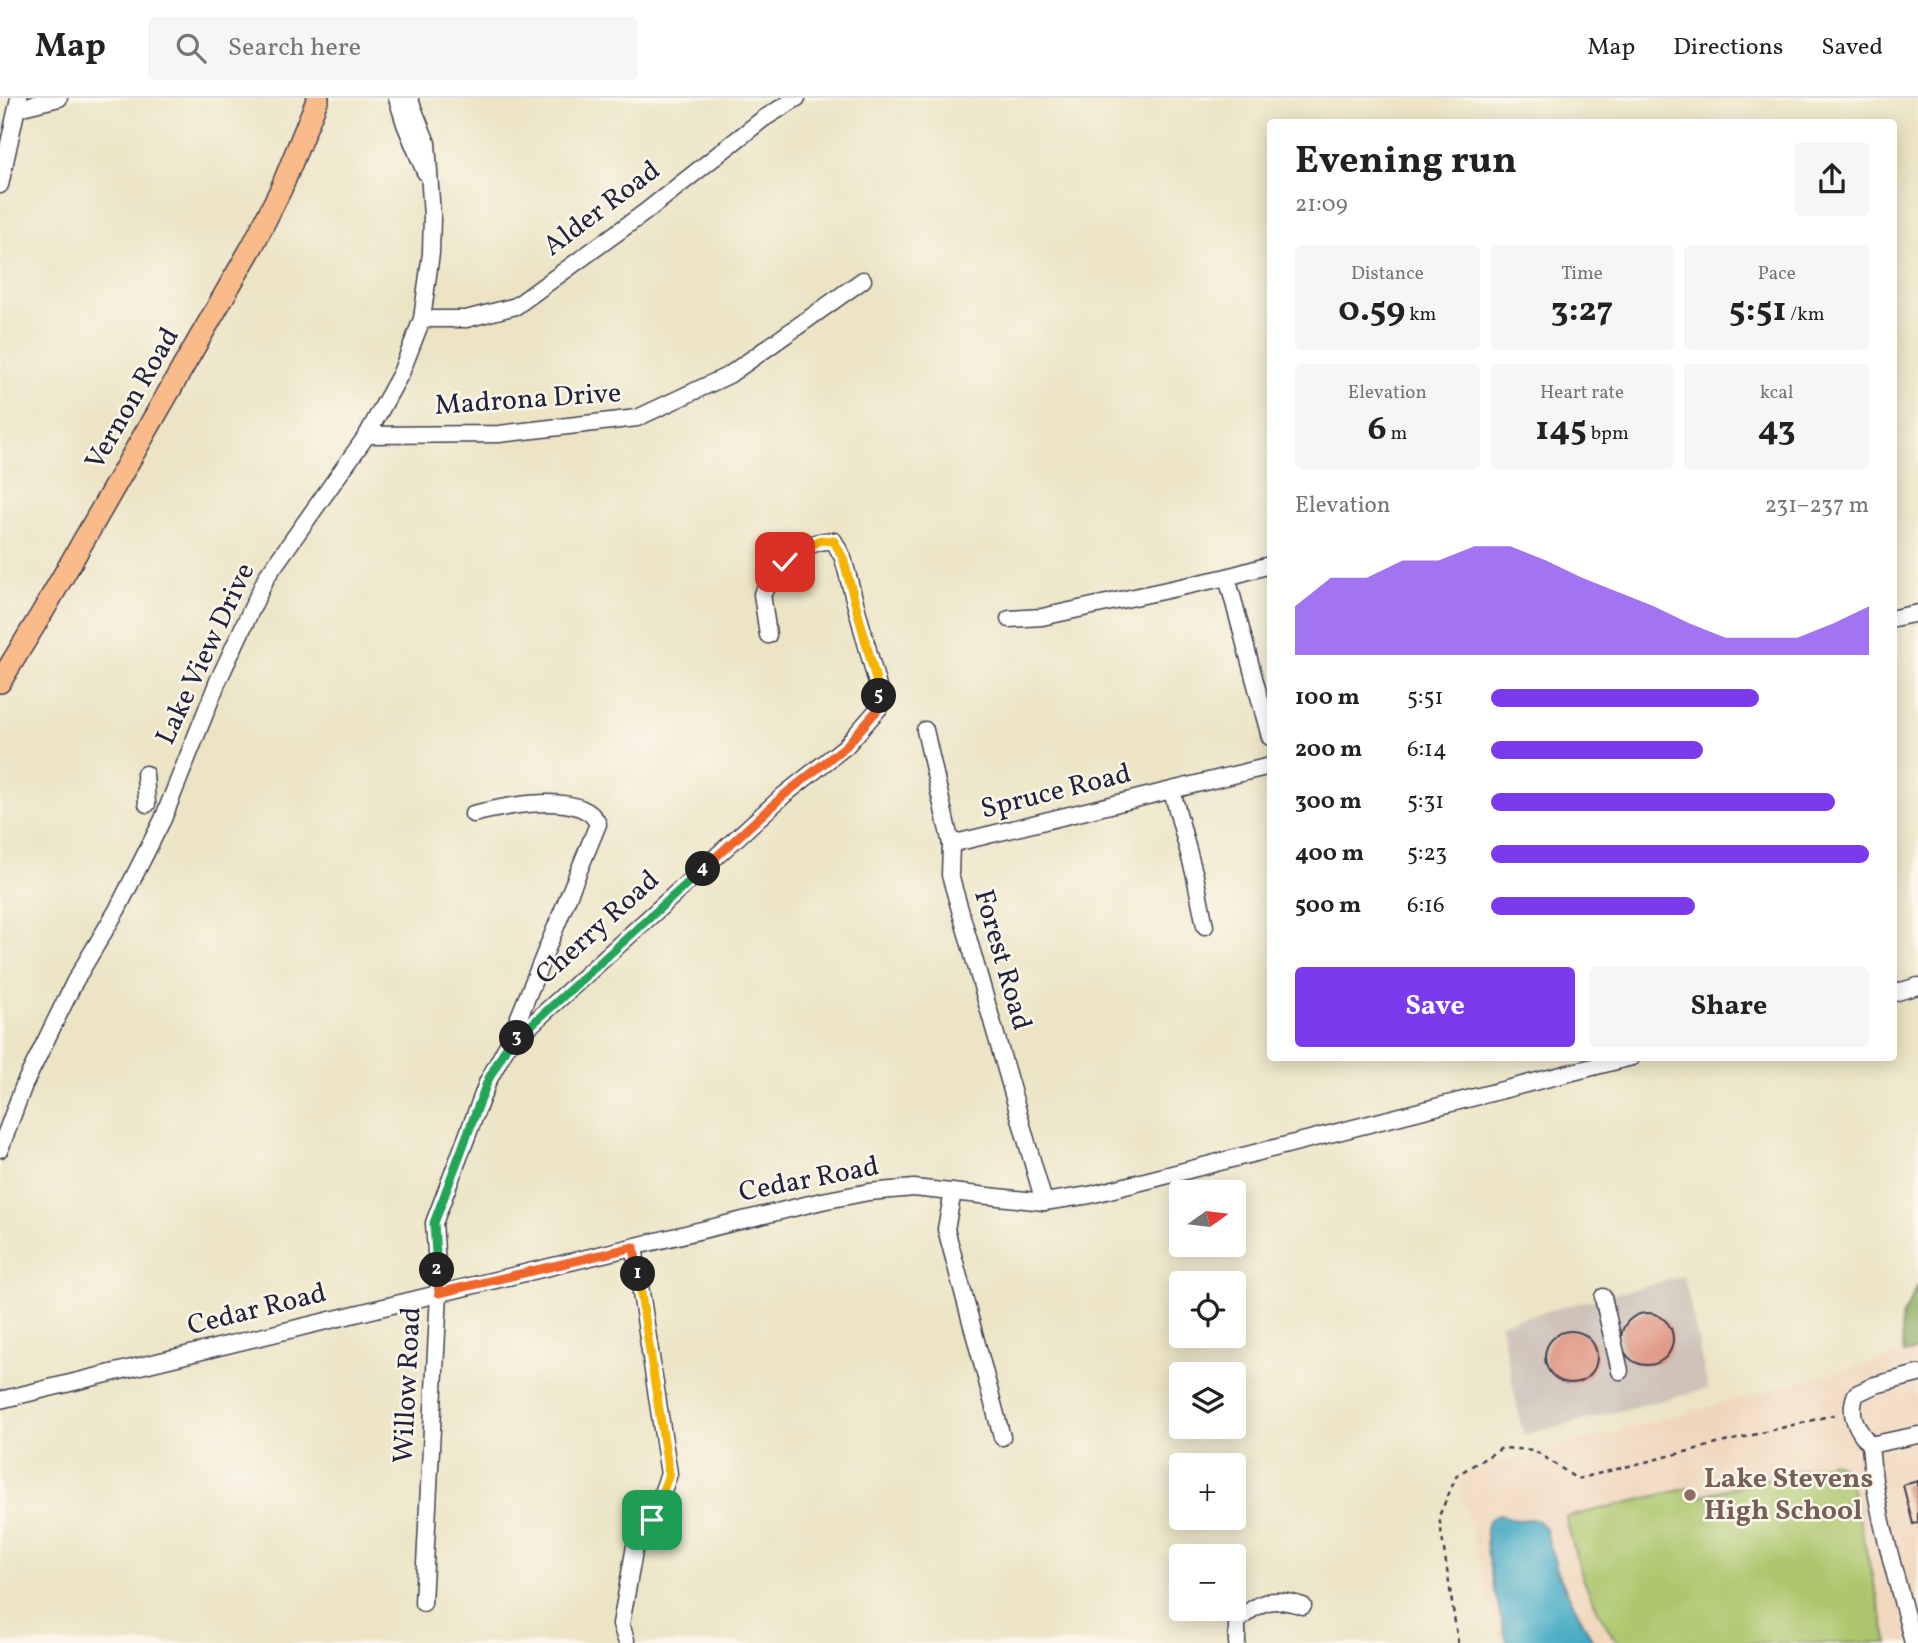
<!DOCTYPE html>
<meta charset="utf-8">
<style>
:root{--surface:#fff;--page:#f6f6f6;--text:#222;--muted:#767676;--line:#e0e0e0;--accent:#7c3aed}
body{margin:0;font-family:Vollkorn,serif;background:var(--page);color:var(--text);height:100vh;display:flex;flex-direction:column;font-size:26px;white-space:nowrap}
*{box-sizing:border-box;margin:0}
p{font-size:23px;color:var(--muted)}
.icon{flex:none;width:38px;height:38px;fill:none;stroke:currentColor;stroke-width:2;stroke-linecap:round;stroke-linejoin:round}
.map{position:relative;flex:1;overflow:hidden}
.side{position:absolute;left:1267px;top:21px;width:630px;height:942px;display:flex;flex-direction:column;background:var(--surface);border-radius:7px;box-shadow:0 4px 18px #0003}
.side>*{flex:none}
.needle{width:46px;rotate:76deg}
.buttons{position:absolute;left:1169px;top:1082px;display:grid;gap:14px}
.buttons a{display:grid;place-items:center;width:77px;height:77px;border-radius:7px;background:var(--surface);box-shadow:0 4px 18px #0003;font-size:35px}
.pin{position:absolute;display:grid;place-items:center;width:60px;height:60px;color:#fff;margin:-30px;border-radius:14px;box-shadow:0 4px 10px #0006}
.km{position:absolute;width:35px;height:35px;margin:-18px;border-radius:50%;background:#222;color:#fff;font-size:19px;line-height:35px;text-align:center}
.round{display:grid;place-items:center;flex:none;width:74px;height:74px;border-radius:7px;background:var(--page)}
.overview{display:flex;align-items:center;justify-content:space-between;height:119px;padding:0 28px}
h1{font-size:38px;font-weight:700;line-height:52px}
.stats{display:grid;grid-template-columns:repeat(3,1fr);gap:10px;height:119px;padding:7px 28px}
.stats div{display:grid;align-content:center;border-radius:7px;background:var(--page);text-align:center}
.stats b{font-size:35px;font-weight:700}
.stats small{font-size:19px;font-weight:400}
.stats p{font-size:19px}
.chart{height:196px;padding:14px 28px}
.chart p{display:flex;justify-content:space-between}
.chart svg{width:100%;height:126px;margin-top:7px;fill:var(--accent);opacity:.7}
.cta{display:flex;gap:14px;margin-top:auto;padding:14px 28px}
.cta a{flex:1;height:80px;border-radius:7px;background:var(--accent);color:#fff;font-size:28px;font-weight:700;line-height:80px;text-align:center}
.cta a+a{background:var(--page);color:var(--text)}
ul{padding:0 28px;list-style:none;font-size:23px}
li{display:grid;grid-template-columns:112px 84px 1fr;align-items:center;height:52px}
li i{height:18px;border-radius:9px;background:var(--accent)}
header{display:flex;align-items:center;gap:42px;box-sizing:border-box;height:98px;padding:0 35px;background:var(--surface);border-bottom:2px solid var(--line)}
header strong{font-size:33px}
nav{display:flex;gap:38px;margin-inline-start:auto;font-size:24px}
.search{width:490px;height:63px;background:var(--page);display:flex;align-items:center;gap:18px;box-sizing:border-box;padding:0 24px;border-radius:7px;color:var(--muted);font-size:26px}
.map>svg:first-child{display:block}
.built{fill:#f0d6bc}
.industrial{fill:#cec2b9}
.green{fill:#acc66c;stroke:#677454;stroke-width:2}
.forest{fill:#89ab60;stroke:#56664e;stroke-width:2}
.water{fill:#42a9c2;stroke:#32667e;stroke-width:2}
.building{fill:#e09884}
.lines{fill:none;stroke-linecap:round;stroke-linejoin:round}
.minor-casing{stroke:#403f50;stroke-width:19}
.major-casing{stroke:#403f50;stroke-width:24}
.path{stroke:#403f50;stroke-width:2.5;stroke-dasharray:5 5;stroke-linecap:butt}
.minor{stroke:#fff;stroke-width:16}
.major{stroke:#fabb8b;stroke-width:21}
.split-1-casing{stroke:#fff;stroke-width:14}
.split-2-casing{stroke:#fff;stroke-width:14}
.split-3-casing{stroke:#fff;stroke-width:14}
.split-4-casing{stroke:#fff;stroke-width:14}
.split-5-casing{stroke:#fff;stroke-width:14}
.split-6-casing{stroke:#fff;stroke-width:14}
.split-1{stroke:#f5b400;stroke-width:9}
.split-2{stroke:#f0652b;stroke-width:9}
.split-3{stroke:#22a559;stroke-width:9}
.split-4{stroke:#22a559;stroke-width:9}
.split-5{stroke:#f0652b;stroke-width:9}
.split-6{stroke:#f5b400;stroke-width:9}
.education-dot{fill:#8d6e63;stroke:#fbf7ec;stroke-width:2.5}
.labels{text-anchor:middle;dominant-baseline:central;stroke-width:5;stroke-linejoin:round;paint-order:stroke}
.street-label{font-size:28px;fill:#22223b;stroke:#fbf7ec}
.education-label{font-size:28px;font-weight:bold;fill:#785e54;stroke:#fbf7ec;text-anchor:start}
</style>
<header>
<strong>Map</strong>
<div class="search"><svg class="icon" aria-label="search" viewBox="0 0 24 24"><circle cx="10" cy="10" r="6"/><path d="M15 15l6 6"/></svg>Search here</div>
<nav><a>Map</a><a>Directions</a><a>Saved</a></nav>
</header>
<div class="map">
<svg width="1918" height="1545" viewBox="0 0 1918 1545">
<rect width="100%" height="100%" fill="#fbf7ec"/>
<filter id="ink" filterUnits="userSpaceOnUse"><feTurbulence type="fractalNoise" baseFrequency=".0143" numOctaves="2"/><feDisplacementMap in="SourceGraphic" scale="14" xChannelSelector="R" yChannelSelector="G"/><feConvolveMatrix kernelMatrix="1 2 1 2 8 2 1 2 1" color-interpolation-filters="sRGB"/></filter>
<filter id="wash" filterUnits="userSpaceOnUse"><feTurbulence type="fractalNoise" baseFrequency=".00686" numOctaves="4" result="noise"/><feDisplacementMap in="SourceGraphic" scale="28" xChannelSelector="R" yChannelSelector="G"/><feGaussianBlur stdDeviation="1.57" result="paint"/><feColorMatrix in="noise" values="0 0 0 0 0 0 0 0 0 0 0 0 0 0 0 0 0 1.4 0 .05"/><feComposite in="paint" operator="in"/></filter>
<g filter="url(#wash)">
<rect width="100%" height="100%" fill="#ece4c5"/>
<!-- built -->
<polygon class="built" points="1918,1252 1918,1545 1500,1545 1457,1377"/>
<!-- industrial -->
<polygon class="industrial" points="1684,1178 1708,1291 1523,1337 1500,1225"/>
<!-- green -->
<path class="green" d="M 1833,1364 L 1847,1372 L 1888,1545 L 1618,1545 C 1590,1506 1576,1465 1566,1419 L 1689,1390 L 1691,1400 Z"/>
<!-- forest -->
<polygon class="forest" points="1918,1187 1918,1252 1904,1255 1901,1222"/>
<!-- water -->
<path class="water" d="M 1499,1417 L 1517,1422 L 1532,1421 L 1538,1423 L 1545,1430 L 1559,1478 L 1594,1545 L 1507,1545 C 1502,1520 1481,1447 1487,1426 C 1489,1420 1493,1419 1499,1417 Z"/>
<g id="blocks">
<!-- building -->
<g class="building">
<circle cx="1647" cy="1241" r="26"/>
<circle cx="1571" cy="1259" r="26"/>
<polygon points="1918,1383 1918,1425 1913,1426 1903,1387"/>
</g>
</g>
</g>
<g filter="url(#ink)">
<use href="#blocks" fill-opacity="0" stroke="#403f50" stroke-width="2"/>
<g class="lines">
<!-- minor casing -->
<g class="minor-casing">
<g id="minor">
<polyline points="397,0 405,26 425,74"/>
<polyline points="18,10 59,0"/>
<polyline points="0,87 19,0"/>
<polyline points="422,221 466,221 516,208 644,115 763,21 797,0"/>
<polyline points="367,337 499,336 637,320 729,277 863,182"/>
<polyline points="1227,479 1270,639"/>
<polyline points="1894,520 1918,515"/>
<polyline points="1009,521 1042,519 1227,479 1270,467"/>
<polyline points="925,632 951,746 950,777 1044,1104"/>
<polyline points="145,676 147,706"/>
<polyline points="1172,693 1195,778 1205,828"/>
<polyline points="951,746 1270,668"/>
<polyline points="1894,895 1918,888"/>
<path d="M 512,944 L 784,697 L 846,648 L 879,610 L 878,589 L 843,460 L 834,443 C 801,440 780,472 762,496 L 768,537"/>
<polyline points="0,1051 24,987 75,883 117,812 163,721 218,583 267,478 367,337 401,275 422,221 431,155 432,118 427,45 409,0"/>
<polyline points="953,1094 946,1131 1002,1339"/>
<polyline points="1603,1199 1620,1273"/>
<polyline points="0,1302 822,1103 869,1094 914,1090 1044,1104 1090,1097 1632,959"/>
<path d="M 1870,1347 C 1858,1332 1847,1317 1856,1296 L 1875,1287 L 1918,1276"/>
<path d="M 423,1505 L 439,1195 L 434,1125 L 488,983 L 507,948 L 598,726 C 583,691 501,709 473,716"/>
<polyline points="626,1542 621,1526 635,1448 652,1422 669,1376 634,1149"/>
<path d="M 1237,1545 L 1237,1524 C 1259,1502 1274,1498 1303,1508"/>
<path d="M 1913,1545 C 1897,1480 1875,1414 1870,1347 L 1918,1337"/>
</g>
</g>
<!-- major casing -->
<g class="major-casing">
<polyline id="major" points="0,584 42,515 253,147 281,91 318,0"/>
</g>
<!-- path -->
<polyline class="path" points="1458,1545 1439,1418 1457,1377 1502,1350 1534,1352 1577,1381 1837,1316"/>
<!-- minor -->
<use href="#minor" class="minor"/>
<!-- major -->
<use href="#major" class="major"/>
</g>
</g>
<g class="lines" filter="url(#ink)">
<!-- split-1 casing -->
<g class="split-1-casing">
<polyline id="split-1" points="638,1176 669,1376 652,1422"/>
</g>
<!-- split-2 casing -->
<g class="split-2-casing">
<polyline id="split-2" points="437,1172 439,1195 634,1149 638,1176"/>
</g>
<!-- split-3 casing -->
<g class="split-3-casing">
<polyline id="split-3" points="437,1172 434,1125 488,982 507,948 517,940"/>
</g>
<!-- split-4 casing -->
<g class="split-4-casing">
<polyline id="split-4" points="517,940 703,771"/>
</g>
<!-- split-5 casing -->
<g class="split-5-casing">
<polyline id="split-5" points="703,771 784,697 846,648 879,610 879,598"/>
</g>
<!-- split-6 casing -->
<g class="split-6-casing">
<polyline id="split-6" points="785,464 820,442 834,443 843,460 878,589 879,598"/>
</g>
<!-- split-1 -->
<use href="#split-1" class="split-1"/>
<!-- split-2 -->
<use href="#split-2" class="split-2"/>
<!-- split-3 -->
<use href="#split-3" class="split-3"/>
<!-- split-4 -->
<use href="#split-4" class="split-4"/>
<!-- split-5 -->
<use href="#split-5" class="split-5"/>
<!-- split-6 -->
<use href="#split-6" class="split-6"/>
</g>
<!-- markers -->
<circle class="education-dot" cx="1690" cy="1397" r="7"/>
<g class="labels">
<!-- street labels -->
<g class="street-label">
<text transform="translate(602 111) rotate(-37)">Alder Road</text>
<text transform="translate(133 301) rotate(-60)">Vernon Road</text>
<text transform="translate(528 302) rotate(-4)">Madrona Drive</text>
<text transform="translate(206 556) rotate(-65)">Lake View Drive</text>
<text transform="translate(1056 694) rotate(-14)">Spruce Road</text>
<text transform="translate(598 830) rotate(-42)">Cherry Road</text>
<text transform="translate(1002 862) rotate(74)">Forest Road</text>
<text transform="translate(809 1082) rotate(-11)">Cedar Road</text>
<text transform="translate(257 1212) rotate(-14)">Cedar Road</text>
<text transform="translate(408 1287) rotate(-87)">Willow Road</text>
</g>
<!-- education labels -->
<g class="education-label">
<text x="1704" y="1381">Lake Stevens<tspan x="1704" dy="32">High School</tspan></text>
</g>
</g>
</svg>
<div class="buttons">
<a><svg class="needle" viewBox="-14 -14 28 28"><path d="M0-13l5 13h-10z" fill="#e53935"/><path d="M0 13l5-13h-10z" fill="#767676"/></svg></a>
<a><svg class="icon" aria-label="locate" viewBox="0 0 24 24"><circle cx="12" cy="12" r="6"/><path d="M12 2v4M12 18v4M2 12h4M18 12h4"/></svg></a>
<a><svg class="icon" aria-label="layers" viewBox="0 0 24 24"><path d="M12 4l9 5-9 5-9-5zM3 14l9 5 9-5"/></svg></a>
<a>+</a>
<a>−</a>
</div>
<div class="pin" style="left:652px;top:1422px;background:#1e9e55"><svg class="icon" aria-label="arrive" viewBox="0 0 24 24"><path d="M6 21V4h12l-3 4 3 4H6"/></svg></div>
<div class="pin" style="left:785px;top:464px;background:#d93025"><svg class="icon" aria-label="check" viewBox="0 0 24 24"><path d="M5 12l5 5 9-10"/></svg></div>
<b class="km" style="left:638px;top:1176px">1</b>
<b class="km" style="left:437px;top:1172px">2</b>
<b class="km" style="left:517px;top:940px">3</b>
<b class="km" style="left:703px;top:771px">4</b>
<b class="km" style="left:879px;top:598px">5</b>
<section class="side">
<div class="overview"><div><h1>Evening run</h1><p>21:09</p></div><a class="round"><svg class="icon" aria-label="share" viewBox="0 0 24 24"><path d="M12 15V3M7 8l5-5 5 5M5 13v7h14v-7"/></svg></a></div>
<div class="stats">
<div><p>Distance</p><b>0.59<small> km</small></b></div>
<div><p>Time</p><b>3:27</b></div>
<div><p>Pace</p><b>5:51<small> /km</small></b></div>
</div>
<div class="stats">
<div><p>Elevation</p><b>6<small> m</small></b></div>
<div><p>Heart rate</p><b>145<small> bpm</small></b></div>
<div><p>kcal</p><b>43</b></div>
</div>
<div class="chart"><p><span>Elevation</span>231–237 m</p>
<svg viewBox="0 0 160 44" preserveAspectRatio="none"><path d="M0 44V27L10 17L20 17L30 11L40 11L50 6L60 6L70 11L80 17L90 22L100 27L110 33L120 38L130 38L140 38L150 33L160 27V44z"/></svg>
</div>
<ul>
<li><b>100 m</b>5:51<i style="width:71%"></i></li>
<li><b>200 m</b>6:14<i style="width:56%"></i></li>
<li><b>300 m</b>5:31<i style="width:91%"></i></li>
<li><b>400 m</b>5:23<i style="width:100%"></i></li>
<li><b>500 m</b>6:16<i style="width:54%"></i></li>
</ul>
<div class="cta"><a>Save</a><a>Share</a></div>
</section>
</div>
